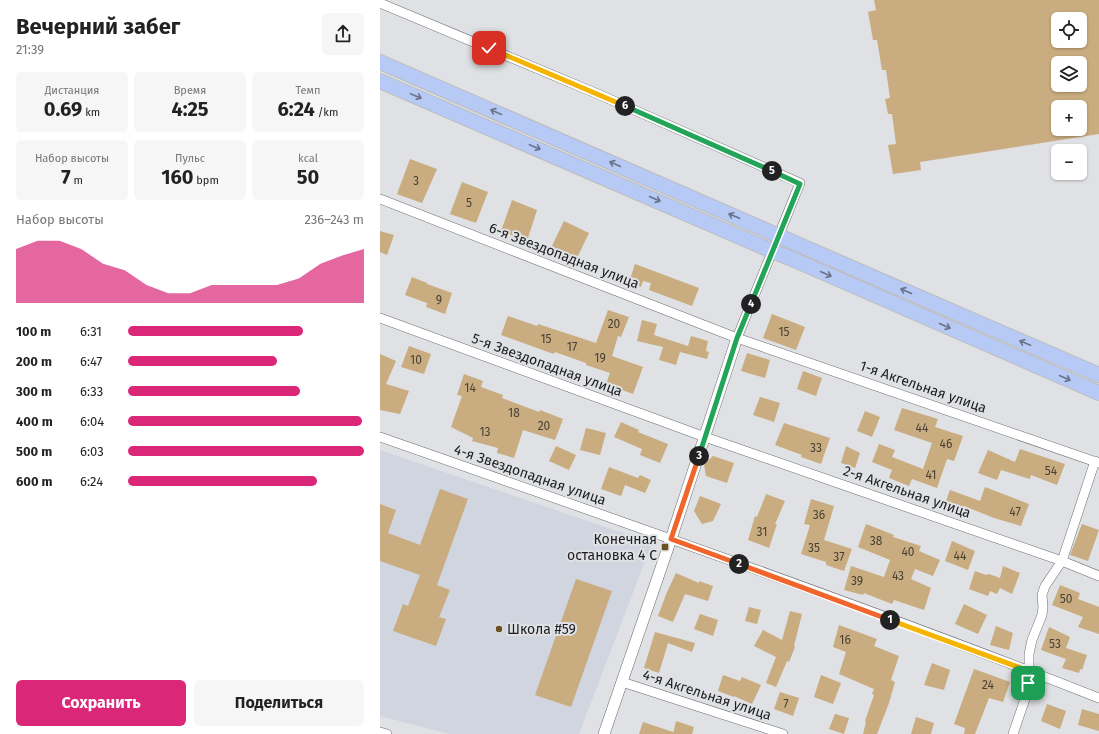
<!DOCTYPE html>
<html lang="ru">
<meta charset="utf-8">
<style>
:root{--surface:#fff;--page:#f6f6f6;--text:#222;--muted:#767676;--accent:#db2777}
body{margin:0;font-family:"Fira Sans",sans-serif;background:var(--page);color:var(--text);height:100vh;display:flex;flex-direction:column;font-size:15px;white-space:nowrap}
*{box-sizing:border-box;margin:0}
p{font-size:13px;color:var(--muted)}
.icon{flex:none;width:22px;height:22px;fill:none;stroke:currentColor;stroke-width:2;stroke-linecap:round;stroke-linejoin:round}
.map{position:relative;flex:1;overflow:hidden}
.drawer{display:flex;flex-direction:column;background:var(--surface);width:380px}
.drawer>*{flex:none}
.tools{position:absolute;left:671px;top:12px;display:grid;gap:8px}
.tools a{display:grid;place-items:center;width:36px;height:36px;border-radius:6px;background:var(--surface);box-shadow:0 1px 3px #0004;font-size:20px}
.pin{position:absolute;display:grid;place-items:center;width:34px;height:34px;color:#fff;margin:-17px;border-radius:8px;box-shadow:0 2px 6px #0006}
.km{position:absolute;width:20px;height:20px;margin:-10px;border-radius:50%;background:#222;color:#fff;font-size:11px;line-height:20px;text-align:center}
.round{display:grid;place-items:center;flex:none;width:42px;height:42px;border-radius:6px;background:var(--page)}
.summary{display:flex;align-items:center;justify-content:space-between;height:68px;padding:0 16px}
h1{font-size:22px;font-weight:700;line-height:30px}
.stats{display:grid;grid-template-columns:repeat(3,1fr);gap:6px;height:68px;padding:4px 16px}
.stats div{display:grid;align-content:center;border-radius:6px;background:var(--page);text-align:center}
.stats b{font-size:20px;font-weight:700}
.stats small{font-size:11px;font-weight:400}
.stats p{font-size:11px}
.chart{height:112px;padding:8px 16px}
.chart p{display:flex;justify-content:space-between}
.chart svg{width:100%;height:72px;margin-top:4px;fill:var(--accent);opacity:.7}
.button{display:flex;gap:8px;margin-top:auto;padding:8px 16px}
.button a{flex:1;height:46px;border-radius:6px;background:var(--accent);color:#fff;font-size:16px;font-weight:700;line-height:46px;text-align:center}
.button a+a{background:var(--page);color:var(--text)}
ul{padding:0 16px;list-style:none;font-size:13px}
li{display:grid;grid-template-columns:64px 48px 1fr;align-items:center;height:30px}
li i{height:10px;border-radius:5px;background:var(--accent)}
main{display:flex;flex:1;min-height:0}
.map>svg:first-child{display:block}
.built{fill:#d1d5df}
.building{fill:#c9ac7f;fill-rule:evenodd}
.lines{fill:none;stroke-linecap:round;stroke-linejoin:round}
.minor-casing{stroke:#6b6c6e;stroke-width:10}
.tertiary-casing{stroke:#6b6c6e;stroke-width:12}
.primary-casing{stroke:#bbbbbc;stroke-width:16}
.minor{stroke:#fff;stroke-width:9}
.tertiary{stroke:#fff;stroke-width:11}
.primary{stroke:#b7c9f5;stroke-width:14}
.primary-bridge-casing{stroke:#bbbbbc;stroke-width:16;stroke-linecap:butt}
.primary-bridge{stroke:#b7c9f5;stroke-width:14}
.oneway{stroke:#6a738a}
.split-1-casing{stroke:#fff;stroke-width:8}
.split-2-casing{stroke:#fff;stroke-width:8}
.split-3-casing{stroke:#fff;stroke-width:8}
.split-4-casing{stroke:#fff;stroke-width:8}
.split-5-casing{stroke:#fff;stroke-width:8}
.split-6-casing{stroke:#fff;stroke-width:8}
.split-7-casing{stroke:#fff;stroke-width:8}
.split-1{stroke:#f5b400;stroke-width:5}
.split-2{stroke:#f0652b;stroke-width:5}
.split-3{stroke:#f0652b;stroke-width:5}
.split-4{stroke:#22a559;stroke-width:5}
.split-5{stroke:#22a559;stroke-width:5}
.split-6{stroke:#22a559;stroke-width:5}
.split-7{stroke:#f5b400;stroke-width:5}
.poi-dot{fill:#6b5022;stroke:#dfe1e4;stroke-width:1.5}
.labels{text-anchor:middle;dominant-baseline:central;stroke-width:4;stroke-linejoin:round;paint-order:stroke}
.number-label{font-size:12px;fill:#484136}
.street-label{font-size:14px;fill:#1d1d1e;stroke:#dfe1e4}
.poi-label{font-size:14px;fill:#1d1d1e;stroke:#dfe1e4;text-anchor:end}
</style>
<main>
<section class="drawer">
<div class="summary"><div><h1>Вечерний забег</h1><p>21:39</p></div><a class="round"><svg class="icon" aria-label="share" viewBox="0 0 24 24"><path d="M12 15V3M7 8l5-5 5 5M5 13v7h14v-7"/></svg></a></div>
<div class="stats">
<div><p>Дистанция</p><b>0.69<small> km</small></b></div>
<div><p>Время</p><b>4:25</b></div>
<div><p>Темп</p><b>6:24<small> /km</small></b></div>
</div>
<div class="stats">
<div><p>Набор высоты</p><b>7<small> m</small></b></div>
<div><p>Пульс</p><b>160<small> bpm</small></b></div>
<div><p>kcal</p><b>50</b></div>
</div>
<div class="chart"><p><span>Набор высоты</span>236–243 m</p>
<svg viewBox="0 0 160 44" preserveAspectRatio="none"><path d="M0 44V11L10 6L20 6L30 11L40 20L50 24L60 33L70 38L80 38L90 33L100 33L110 33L120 33L130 29L140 20L150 15L160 11V44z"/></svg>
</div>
<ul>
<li><b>100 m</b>6:31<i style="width:74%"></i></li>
<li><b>200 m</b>6:47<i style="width:63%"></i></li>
<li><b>300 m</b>6:33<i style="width:73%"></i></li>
<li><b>400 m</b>6:04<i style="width:99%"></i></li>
<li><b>500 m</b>6:03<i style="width:100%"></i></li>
<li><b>600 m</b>6:24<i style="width:80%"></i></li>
</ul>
<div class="button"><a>Сохранить</a><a>Поделиться</a></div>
</section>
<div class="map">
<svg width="719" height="734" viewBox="0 0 719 734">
<rect width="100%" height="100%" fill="#dfe1e4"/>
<!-- built -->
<polygon class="built" points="0,450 272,543 199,734 70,734 0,716"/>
<!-- building -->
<g class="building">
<path d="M 494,0 L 719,0 L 719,134 L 540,162 L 541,170 L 513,174 L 508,145 L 516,144 L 512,114 L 508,114 L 505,99 L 510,98 L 506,70 L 502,70 L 497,40 L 493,40 L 488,12 L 496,10 ZM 678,19 L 700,19 L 700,41 L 678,41 ZM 678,63 L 700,63 L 700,85 L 678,85 ZM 678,107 L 700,107 L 700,129 L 678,129 Z"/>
<polygon points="30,159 57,169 42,203 17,194"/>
<polygon points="82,182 108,192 96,223 70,214"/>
<polygon points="132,200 157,210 147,241 121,231"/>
<polygon points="184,221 209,233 195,262 170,250"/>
<polygon points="0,231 14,235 7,255 0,252"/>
<polygon points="255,264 319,288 312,306 269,290 271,283 263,281 261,287 249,282"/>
<polygon points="32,277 47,283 47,284 72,293 65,314 46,307 47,303 25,295"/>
<polygon points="228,310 249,317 241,337 238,336 232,356 263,367 253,394 226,384 230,373 206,365 206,363 175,352 174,354 168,352 121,335 128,316 157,326 158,324 216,343"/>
<polygon points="392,314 425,327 416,350 383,338"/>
<polygon points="262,320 277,324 274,335 308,346 311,336 328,341 326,351 329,352 327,359 300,352 296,365 279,360 283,347 257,341"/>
<polygon points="29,346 51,354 44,374 21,367"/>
<polygon points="367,353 390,360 385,378 361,371"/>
<polygon points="0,354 16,361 6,384 29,391 20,414 0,410"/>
<polygon points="423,371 442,378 436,396 417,389"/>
<polygon points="84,374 103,381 101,387 123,395 122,398 159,412 160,410 183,419 175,440 143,430 134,458 117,453 118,448 92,441 93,438 71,427 82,396 77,395"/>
<polygon points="380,397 400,403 394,422 373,415"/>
<polygon points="522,408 558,419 555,427 583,436 574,461 567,459 557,488 532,479 529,486 509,478 512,470 492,462 499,444 515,450 512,457 543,469 552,443 514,430"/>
<polygon points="485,411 500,417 492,437 477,431"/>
<polygon points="241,422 259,430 258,432 288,444 280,463 260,455 262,449 234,437"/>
<polygon points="404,423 450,438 441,464 421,457 422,455 395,445"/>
<polygon points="206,428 226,433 220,455 200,450"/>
<polygon points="176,446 196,455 189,470 169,461"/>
<polygon points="466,446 480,453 475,468 461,463"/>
<polygon points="640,449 685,464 677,485 651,475 650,479 621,470 617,480 598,473 608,450 635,462"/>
<polygon points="333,456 354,463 347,483 326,476 324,465"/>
<polygon points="229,467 258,478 260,475 271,480 265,493 245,485 241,496 221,489"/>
<polygon points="605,487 649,504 641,526 614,518 584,506 581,515 563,509 570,490 600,501"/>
<polygon points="60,489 88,499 57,585 70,590 59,617 66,619 56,646 13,631 23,604 28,606 40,575 0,561 0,504 16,510 8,533 40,545"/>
<polygon points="386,494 405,501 395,524 397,524 389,548 368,540 375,516 377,517"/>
<polygon points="320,496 341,504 333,521 322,524 314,511"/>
<polygon points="431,499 454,506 444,540 472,549 464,571 446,565 446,562 421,554 430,525 424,524"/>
<polygon points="486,524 514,535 513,537 541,546 539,551 560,560 553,576 535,569 531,579 551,588 544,610 514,600 512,604 484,593 483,595 464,590 471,566 504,577 510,560 478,547"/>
<polygon points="702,524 719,530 708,561 690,555"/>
<polygon points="572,541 595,551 588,570 565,561"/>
<polygon points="623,566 640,573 632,594 620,588 617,594 610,591 608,596 589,589 595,571 606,575 609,574 620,578"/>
<polygon points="296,573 319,583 319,581 333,586 328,601 305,594 293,622 278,616 287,592"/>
<polygon points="196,579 232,591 191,707 155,695"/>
<polygon points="680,585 700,593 698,599 719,607 719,634 698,627 703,617 672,605"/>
<polygon points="584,604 607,615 598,634 575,624"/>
<polygon points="369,607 381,610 377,624 365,621"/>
<polygon points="410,611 422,614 414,646 415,647 409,662 407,661 396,687 386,683 396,657 374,646 383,630 402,640"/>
<polygon points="320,614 338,620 333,636 314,629"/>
<polygon points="459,625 497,639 494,646 519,656 511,680 515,682 509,703 497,734 483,734 486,722 485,721 494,695 492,694 494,689 459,674 466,652 453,647"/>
<polygon points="616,626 633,633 629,650 610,645"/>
<polygon points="669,627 690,637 686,648 707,655 702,670 700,669 699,673 682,668 686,659 661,650"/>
<polygon points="275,632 315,643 312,652 288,643 279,673 264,668"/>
<polygon points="552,663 570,670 564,690 544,685"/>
<polygon points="594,669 630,682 623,702 609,698 595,734 584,734 585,728 574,724"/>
<polygon points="343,675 360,681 362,677 381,685 372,704 354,696 354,697 338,691"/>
<polygon points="441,675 461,683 453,704 434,697"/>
<polygon points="400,692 419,698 413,716 394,709"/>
<polygon points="667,704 686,711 680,729 661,721"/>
<polygon points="702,709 719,714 719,731 698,725"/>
<polygon points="455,714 469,718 464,734 449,729"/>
<polygon points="536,717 554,723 551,734 531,734"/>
<polygon points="296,721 314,727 312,734 293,734"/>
<polygon points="263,722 293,732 293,734 259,734"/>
</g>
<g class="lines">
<!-- minor casing -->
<g class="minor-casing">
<g id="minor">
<polyline points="0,3 218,94 420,183 357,338"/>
<polyline points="0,199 357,338 719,463"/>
<polyline points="0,318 325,437 682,561 719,576"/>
<path d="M 0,437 C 241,521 482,605 719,698"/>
<polyline points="242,682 403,734"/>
<polyline points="0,732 7,734"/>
<polyline points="633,734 645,699 649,671 649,654 652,640 662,615 663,607 662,595 665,586 682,561 715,461"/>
</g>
</g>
<!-- tertiary casing -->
<g class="tertiary-casing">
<polyline id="tertiary" points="224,734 291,539 357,338"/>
</g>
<!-- primary casing -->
<g class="primary-casing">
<g id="primary">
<polyline points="0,62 390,232"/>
<polyline points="0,81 383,247"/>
<polyline points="417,244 719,375"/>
<polyline points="410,258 719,393"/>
</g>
</g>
<!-- minor -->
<use href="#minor" class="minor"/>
<!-- tertiary -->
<use href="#tertiary" class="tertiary"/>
<!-- primary -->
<use href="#primary" class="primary"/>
<!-- primary-bridge casing -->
<g class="primary-bridge-casing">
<g id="primary-bridge">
<polyline points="390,232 417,244"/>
<polyline points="383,247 410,258"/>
</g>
</g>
<!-- primary-bridge -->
<use href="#primary-bridge" class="primary-bridge"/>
</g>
<!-- one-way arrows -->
<defs><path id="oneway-shaft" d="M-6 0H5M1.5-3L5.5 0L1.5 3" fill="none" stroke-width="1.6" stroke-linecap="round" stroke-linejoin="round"/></defs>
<g class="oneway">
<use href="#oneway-shaft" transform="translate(36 96) rotate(23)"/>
<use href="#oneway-shaft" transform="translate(116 112) rotate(-156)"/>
<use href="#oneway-shaft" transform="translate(155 147) rotate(23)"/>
<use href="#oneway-shaft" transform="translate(235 164) rotate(-156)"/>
<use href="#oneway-shaft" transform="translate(275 199) rotate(24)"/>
<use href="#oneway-shaft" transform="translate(354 216) rotate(-157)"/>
<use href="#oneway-shaft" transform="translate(446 274) rotate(24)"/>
<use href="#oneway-shaft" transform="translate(526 291) rotate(-156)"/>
<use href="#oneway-shaft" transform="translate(565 326) rotate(24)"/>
<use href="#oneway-shaft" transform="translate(645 343) rotate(-157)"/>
<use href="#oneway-shaft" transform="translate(685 378) rotate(24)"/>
</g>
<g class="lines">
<!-- split-1 casing -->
<g class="split-1-casing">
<polyline id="split-1" points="510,620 649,671 648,683"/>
</g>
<!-- split-2 casing -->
<g class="split-2-casing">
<polyline id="split-2" points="359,564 510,620"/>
</g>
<!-- split-3 casing -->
<g class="split-3-casing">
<polyline id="split-3" points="319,456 291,539 359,564"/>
</g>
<!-- split-4 casing -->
<g class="split-4-casing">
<polyline id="split-4" points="319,456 357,338 371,304"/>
</g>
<!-- split-5 casing -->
<g class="split-5-casing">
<polyline id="split-5" points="371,304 420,184 392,171"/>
</g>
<!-- split-6 casing -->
<g class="split-6-casing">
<polyline id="split-6" points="245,106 392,171"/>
</g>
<!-- split-7 casing -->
<g class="split-7-casing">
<polyline id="split-7" points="109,48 245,106"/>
</g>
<!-- split-1 -->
<use href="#split-1" class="split-1"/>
<!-- split-2 -->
<use href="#split-2" class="split-2"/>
<!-- split-3 -->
<use href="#split-3" class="split-3"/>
<!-- split-4 -->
<use href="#split-4" class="split-4"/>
<!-- split-5 -->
<use href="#split-5" class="split-5"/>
<!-- split-6 -->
<use href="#split-6" class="split-6"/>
<!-- split-7 -->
<use href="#split-7" class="split-7"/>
</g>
<!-- markers -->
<g class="poi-dot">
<rect x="281" y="543" width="8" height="8" rx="2"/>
<circle cx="119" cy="629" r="4"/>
</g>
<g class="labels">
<!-- number labels -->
<g class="number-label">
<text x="36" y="181">3</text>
<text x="89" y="203">5</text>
<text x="59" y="300">9</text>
<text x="234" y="324">20</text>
<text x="404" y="332">15</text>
<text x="166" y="339">15</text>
<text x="192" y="347">17</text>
<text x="220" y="358">19</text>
<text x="36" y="360">10</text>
<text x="90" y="388">14</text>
<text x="134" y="413">18</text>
<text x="164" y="426">20</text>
<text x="542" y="428">44</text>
<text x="105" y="432">13</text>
<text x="566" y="444">46</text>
<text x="436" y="448">33</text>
<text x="671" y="471">54</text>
<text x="551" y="475">41</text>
<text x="635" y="512">47</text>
<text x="439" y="515">36</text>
<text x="382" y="532">31</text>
<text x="496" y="541">38</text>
<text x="434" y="548">35</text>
<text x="528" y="552">40</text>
<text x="580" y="556">44</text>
<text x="459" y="557">37</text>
<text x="518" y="576">43</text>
<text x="477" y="581">39</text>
<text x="686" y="599">50</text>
<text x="465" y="640">16</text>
<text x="675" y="644">53</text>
<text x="608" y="685">24</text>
<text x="406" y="704">7</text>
</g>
<!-- street labels -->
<g class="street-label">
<text transform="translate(184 256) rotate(21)">6-я Звездопадная улица</text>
<text transform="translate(167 365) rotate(20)">5-я Звездопадная улица</text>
<text transform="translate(543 387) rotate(19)">1-я Акгельная улица</text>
<text transform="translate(150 475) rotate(19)">4-я Звездопадная улица</text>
<text transform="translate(527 492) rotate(19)">2-я Акгельная улица</text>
<text transform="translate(327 695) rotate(18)">4-я Акгельная улица</text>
</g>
<!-- poi labels -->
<g class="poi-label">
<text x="277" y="539">Конечная<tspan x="277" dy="16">остановка 4 С</tspan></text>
<text x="127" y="629" text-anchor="start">Школа #59</text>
</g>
</g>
</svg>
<div class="tools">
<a><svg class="icon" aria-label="locate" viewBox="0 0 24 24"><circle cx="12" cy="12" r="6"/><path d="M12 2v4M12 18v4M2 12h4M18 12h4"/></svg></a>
<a><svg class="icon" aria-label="layers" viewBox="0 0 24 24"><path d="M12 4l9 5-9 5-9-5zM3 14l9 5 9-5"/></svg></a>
<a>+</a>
<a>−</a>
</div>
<div class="pin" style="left:648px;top:683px;background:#1e9e55"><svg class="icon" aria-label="arrive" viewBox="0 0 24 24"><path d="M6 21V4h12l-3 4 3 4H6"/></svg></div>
<div class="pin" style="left:109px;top:48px;background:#d93025"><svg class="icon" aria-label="check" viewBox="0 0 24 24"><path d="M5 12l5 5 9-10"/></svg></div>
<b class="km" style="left:510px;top:620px">1</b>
<b class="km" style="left:359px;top:564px">2</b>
<b class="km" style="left:319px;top:456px">3</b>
<b class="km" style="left:371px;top:304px">4</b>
<b class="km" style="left:392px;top:171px">5</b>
<b class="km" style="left:245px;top:106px">6</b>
</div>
</main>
